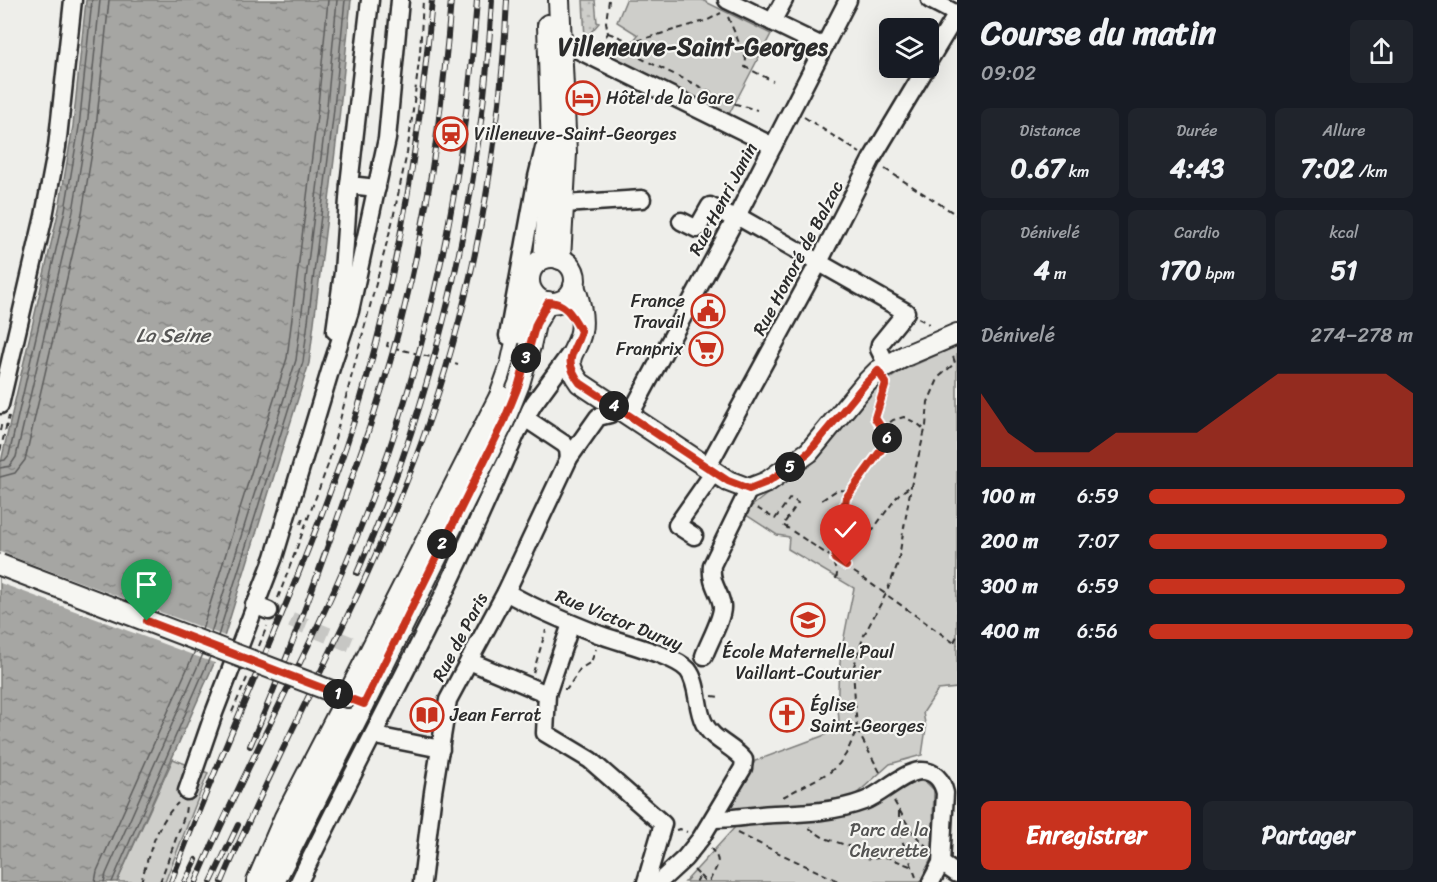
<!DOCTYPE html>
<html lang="fr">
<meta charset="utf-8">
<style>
:root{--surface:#171b24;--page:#20242c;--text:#f1f3f6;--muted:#9ea1a6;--accent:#c8321e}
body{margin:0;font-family:Sriracha,sans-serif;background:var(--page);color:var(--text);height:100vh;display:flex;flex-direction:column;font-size:22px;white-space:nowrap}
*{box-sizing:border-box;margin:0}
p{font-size:20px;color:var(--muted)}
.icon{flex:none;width:33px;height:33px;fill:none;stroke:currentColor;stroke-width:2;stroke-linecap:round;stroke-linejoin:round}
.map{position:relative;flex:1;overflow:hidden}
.panel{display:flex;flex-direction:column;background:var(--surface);width:480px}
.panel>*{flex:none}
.controls{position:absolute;left:879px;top:18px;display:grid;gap:12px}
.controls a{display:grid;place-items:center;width:60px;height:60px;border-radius:9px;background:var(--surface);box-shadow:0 6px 24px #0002;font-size:30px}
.pin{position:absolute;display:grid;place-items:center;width:51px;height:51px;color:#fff;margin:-62px -26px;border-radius:50% 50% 50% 0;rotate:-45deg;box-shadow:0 0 6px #0007}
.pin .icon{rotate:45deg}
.km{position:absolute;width:30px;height:30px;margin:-15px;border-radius:50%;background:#222;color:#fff;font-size:16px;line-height:30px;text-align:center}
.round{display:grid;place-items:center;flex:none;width:63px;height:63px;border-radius:9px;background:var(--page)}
.summary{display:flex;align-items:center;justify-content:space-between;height:102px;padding:0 24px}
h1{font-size:33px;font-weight:800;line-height:45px}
.figures{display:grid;grid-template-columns:repeat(3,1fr);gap:9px;height:102px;padding:6px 24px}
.figures div{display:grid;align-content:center;border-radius:9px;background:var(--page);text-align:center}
.figures b{font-size:26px;font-weight:800}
.figures small{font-size:16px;font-weight:400}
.figures p{font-size:16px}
.chart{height:168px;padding:12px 24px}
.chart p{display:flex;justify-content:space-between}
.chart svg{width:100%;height:108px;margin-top:6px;fill:var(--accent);opacity:.7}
.primary-button{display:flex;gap:12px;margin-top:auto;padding:12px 24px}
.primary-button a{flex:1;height:69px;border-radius:9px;background:var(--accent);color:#fff;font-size:24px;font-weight:800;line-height:69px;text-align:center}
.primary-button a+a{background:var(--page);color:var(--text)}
ul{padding:0 24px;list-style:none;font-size:20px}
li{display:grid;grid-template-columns:96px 72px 1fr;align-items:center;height:45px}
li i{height:15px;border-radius:8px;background:var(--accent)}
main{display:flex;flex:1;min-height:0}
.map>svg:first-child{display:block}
.grass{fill:url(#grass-dots);stroke:#7c7c7a;stroke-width:1.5}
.park{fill:#cececa;stroke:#7c7c7a;stroke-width:1.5}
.water{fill:url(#water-ripples);stroke:#757573;stroke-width:1.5}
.pier{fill:#eeeeea}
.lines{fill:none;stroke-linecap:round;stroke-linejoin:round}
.shore{stroke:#5c5c5b;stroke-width:1.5}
.minor-tunnel{stroke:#c7c7c4;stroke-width:16;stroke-dasharray:16 8;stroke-linecap:butt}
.minor-casing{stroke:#2b2b2b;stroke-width:21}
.major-casing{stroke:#2b2b2b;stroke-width:24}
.path{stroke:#2b2b2b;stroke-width:2;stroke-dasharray:6 4.5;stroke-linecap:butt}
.minor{stroke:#f6f6f2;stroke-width:16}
.major{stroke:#f6f6f2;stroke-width:20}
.rail-casing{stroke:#2b2b2b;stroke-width:6}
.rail{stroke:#f6f6f2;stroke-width:4;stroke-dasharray:11;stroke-linecap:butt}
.major-bridge-casing{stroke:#2b2b2b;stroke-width:24;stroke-linecap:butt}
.major-bridge{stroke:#f6f6f2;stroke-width:20}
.route-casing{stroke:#fff;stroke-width:12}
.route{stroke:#c8321e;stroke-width:8}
.labels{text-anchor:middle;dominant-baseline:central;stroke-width:4.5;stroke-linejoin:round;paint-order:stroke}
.poi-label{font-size:18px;fill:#2b2b2b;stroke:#f6f6f2;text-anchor:start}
.street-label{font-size:18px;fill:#2b2b2b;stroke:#f6f6f2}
.park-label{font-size:18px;fill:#545453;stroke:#f6f6f2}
.water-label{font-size:20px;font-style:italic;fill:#565655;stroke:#f6f6f2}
.district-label{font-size:24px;font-weight:bold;fill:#2b2b2b;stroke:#f6f6f2}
</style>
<main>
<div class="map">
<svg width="957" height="882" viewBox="0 0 957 882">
<defs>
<pattern id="grass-dots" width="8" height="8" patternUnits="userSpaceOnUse" patternTransform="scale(1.5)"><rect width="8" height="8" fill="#cececa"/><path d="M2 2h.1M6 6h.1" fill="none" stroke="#b1b1ae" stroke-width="1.8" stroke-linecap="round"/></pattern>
<pattern id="water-ripples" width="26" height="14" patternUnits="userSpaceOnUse" patternTransform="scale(1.5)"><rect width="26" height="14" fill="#a6a6a3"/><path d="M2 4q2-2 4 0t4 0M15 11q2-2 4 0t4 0" fill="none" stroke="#878785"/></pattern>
</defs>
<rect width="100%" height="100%" fill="#eeeeea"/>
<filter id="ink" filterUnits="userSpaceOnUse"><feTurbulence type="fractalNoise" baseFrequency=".0167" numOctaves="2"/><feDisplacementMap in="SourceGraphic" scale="12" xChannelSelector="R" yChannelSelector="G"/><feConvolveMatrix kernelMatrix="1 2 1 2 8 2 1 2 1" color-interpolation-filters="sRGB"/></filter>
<g filter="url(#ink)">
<!-- grass -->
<polygon class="grass" points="583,0 595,0 597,22 599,23 585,39"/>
<!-- park -->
<g class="park">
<polygon points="626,0 702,0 771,34 728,116 610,59 616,52 624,53 638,35 617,22"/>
<path d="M 957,346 L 957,688 L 938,690 L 923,713 L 926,728 L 922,755 L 890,764 L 854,796 L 777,808 L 729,812 L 755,761 L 825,735 L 839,720 C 834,675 845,632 854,588 L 788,549 L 789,537 L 777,535 L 743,513 L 789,477 L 872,390 L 903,370 Z"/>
<polygon points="173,759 208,773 165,882 117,882"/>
<polygon points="918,780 927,783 934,790 932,857 920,882 685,882 737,825 861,806"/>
</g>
<!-- water -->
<polygon class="water" points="86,0 351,0 339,119 309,363 220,650 117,882 0,882 0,466 59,209 73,126"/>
<!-- pier -->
<polygon class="pier" points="0,552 227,637 217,664 0,583"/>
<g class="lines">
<!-- shore -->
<g class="shore">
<polyline points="0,461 5,460 9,455 65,210 79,127 92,0"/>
<polyline points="0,468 10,466 16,457 73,211 87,127 100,0"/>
<polyline points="0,477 15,473 25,460 82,213 96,128 109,0"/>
<polyline points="202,630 287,358 317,116 328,0"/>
<polyline points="211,633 296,360 326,117 337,0"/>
<polyline points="218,636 303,362 333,118 345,0"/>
<polyline points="95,882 97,871 195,651"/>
<polyline points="104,882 106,874 203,654"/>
<polyline points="112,882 210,657"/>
</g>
<!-- minor-tunnel -->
<polyline class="minor-tunnel" points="269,611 380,656"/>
<!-- minor casing -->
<g class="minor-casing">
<g id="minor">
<polyline points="370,0 349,185 377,188"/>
<polyline points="727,0 824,47"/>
<polyline points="930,0 957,14"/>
<polyline points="772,22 784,0"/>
<polyline points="562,42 773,146"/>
<polyline points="928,62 957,14"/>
<polyline points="564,204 642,199"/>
<polyline points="737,216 906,312 880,344 879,349 887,365"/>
<polyline points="681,221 697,229 710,206 735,219"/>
<polyline points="335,331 343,272 349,185"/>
<polyline points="518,336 508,336 537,177 544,148 550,136"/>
<polyline points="0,405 44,216 57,147 73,0"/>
<polyline points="630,415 737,216 848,0"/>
<polyline points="525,418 564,444 568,449 569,458"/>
<polyline points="707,468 819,262 871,160 926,68"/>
<polyline points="694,536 677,525 714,472"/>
<path d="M 506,592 C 535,609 567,622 598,634 C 619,642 674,655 688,670 C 699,684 696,708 704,723 C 712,740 733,746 744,760 L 743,768 L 701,838 L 685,858 L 659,882"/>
<polyline points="254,605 269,611"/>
<path d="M 704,656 C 708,644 723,618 722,606 C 720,591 710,585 712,565 L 749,489"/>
<polyline points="469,661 547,694 545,733 590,760 663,824 646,882"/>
<polyline points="547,694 571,624"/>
<polyline points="374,734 381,737 441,749"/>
<polyline points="187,791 214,713 274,557 331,368 350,311 387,139 400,0"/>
<path d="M 715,819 C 735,819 754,815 774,814 C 804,813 835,812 864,801 C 882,794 902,773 920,771 C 934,770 942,780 945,793 L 941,863 L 931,882"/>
<polyline points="941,863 957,874"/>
<path d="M 299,882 C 340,798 384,714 426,630 C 459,566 488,498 517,432 L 534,403 L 570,354"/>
<polyline points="422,882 433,792 448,700 506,592 569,458 598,417 610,414"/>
</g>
</g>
<!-- major casing -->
<g class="major-casing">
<g id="major">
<polyline points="559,0 566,153 560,259"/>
<circle cx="552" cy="280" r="23"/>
<polyline points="544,258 552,154 548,25"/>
<path d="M 574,286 C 579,300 584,316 581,332 C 576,356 560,356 580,383 L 728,481 L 749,489 L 767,482 L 809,452 L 865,384 L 878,371 L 905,356 L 957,334"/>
<polyline points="530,346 535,324 548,302"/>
<polyline points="500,396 511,365 529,284"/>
<polyline points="257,882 285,817 347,697 364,704 274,882"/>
</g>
</g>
<!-- path -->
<g class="path">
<polyline points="728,17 746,59 745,67 773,81"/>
<polyline points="608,33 633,42 708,20 721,13"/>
<polyline points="598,41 603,41 608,33 606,22 609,0"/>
<polyline points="633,42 632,54 736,104 757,110"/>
<polyline points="804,117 860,153"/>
<polyline points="885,169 957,215"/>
<polyline points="918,318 929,324"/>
<polyline points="388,342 387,346 438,359"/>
<polyline points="445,361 458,365"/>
<polyline points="882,429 893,420 904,417 918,424 925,430"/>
<polyline points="0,431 2,421"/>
<polyline points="0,451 9,416"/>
<polyline points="822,500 837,490 852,491"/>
<polyline points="757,508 775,519 790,498 798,503 783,525 863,578 957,645"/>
<polyline points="301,524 303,518 309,518"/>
<polyline points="846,566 899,494 911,486"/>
<polyline points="836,579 837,574 834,565 846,498 887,442 887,435 875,418 884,389"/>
<polyline points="278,598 328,465 392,223 407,153 412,118 420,53 423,0"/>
<polyline points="954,642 957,636"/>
<polyline points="259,646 267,626"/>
<polyline points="533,673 546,630"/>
<polyline points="564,689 567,689 580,669 591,662 596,649"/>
<polyline points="712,696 719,697"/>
<polyline points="232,712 247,678"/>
<polyline points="857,730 881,774"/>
<polyline points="783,797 830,772 839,764 846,754 857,730 853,669 864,635 886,594 898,563 911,486 926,426 928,402 939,377 955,363 952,353"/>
<polyline points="894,801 912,832 927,847"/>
<polyline points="899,811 899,832 916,877"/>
<polyline points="809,828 824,838 852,847 867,858 871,859 887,857 910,866"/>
<polyline points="676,830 680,829 687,832"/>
<polyline points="737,833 840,882"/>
<polyline points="694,870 700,876 696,882"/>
<path d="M 700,876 L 704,880 L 710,880 C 717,865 723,862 711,849"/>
<path d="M 141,882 C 149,854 156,824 178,803"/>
<polyline points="160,882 185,814 186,806"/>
</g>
<!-- minor -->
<use href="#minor" class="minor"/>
<!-- major -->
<use href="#major" class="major"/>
<!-- rail casing -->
<g class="rail-casing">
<g id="rail">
<path d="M 357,573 C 437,393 481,196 492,0"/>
<path d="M 250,746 C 283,671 311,594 338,517 C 363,447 388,378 405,305 C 430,205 443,103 451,0"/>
<path d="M 171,882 C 226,735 296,595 346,446 C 394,301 419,152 432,0"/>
<polyline points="185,882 196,860"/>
<path d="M 196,882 C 248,758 317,641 365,516 C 431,345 464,182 477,0"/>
<polyline points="211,882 238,825"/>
<path d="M 222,882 C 285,733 367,593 422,441 C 473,299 500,150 507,0"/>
</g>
</g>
<!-- rail -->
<use href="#rail" class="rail"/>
<!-- major-bridge casing -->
<g class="major-bridge-casing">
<g id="major-bridge">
<polyline points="0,565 347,697 500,396"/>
<polyline points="364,704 504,421 519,384 530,346"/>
</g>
</g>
<!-- major-bridge -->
<use href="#major-bridge" class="major-bridge"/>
</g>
</g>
<g class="lines" filter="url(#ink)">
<!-- route casing -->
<g class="route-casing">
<path id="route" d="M 147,621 L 364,704 L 504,421 L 519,384 L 536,324 L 548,302 C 566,302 573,317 581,331 C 574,355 562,358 580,383 L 728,481 L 749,489 L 767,482 L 787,469 L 809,452 L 865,384 L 878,371 L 886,383 L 875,418 L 886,435 L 887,442 L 846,498 L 835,559 L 846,566"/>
</g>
<!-- route -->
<use href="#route" class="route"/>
</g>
<!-- icons -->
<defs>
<g id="hotel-ring" transform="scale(1.725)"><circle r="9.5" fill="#f6f6f2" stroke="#c8321e" stroke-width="1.5"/><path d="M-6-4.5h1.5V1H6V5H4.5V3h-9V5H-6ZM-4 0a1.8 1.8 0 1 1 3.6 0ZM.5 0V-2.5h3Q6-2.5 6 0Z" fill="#c8321e"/></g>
<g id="station-ring" transform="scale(1.725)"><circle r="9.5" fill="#f6f6f2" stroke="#c8321e" stroke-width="1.5"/><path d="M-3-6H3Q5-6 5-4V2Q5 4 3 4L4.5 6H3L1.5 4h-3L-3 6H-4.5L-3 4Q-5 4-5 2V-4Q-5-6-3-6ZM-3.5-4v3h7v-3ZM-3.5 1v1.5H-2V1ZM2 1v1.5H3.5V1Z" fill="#c8321e"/></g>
<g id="civic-ring" transform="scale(1.725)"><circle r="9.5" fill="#f6f6f2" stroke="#c8321e" stroke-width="1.5"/><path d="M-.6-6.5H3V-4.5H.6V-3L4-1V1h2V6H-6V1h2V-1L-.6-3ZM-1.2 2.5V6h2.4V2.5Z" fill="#c8321e"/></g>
<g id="supermarket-ring" transform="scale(1.725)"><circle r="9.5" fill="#f6f6f2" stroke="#c8321e" stroke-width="1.5"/><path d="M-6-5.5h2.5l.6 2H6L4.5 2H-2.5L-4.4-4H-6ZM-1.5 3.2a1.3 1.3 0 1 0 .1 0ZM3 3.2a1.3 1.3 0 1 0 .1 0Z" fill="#c8321e"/></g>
<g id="school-ring" transform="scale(1.725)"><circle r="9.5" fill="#f6f6f2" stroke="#c8321e" stroke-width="1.5"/><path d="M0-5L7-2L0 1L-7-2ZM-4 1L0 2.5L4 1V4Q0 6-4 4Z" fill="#c8321e"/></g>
<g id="library-ring" transform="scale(1.725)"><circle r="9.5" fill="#f6f6f2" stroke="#c8321e" stroke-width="1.5"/><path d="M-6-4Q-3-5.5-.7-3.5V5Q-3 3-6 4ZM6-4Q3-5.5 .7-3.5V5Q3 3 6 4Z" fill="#c8321e"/></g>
<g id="church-ring" transform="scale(1.725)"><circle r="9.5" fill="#f6f6f2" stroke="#c8321e" stroke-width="1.5"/><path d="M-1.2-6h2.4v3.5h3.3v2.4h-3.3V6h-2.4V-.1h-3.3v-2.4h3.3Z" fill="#c8321e"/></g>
</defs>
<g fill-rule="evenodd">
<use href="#hotel-ring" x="583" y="98"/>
<use href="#station-ring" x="451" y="134"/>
<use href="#civic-ring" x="708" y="311"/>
<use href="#supermarket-ring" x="706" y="349"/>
<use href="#school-ring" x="808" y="620"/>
<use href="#library-ring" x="427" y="715"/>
<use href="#church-ring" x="787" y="715"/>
</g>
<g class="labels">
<!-- poi labels -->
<g class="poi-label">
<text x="606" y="98">Hôtel de la Gare</text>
<text x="474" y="134">Villeneuve-Saint-Georges</text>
<text x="685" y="301" text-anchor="end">France<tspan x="685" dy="21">Travail</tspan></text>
<text x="683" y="349" text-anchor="end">Franprix</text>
<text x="808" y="652" text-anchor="middle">École Maternelle Paul<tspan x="808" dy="21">Vaillant-Couturier</tspan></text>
<text x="810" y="705">Église<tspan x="810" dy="21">Saint-Georges</tspan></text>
<text x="450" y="715">Jean Ferrat</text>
</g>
<!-- street labels -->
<g class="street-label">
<text transform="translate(723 199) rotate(-62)">Rue Henri Janin</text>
<text transform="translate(798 258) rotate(-62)">Rue Honoré de Balzac</text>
<text transform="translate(619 620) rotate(22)">Rue Victor Duruy</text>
<text transform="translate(460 637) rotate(-62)">Rue de Paris</text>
</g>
<!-- park labels -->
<g class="park-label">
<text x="889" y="830">Parc de la<tspan x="889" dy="21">Chevrette</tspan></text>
</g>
<!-- water labels -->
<g class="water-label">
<text x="173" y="335">La Seine</text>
</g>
<!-- district labels -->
<g class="district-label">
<text x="693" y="47">Villeneuve-Saint-Georges</text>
</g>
</g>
</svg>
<div class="controls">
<a><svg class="icon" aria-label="layers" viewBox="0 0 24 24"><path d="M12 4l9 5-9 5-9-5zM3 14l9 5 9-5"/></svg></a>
</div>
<div class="pin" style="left:147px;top:621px;background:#1e9e55"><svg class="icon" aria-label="arrive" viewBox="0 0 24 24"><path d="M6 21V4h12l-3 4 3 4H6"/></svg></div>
<div class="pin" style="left:846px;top:566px;background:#d93025"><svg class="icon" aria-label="check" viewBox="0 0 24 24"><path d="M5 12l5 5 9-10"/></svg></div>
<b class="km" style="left:338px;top:694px">1</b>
<b class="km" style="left:442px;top:544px">2</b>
<b class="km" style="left:526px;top:358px">3</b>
<b class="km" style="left:614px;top:406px">4</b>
<b class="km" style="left:790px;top:467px">5</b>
<b class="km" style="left:887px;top:438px">6</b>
</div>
<section class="panel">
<div class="summary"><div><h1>Course du matin</h1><p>09:02</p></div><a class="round"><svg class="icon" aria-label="share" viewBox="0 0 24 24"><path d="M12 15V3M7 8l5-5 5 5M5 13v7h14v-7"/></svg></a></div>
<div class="figures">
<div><p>Distance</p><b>0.67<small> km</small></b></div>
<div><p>Durée</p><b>4:43</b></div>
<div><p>Allure</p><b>7:02<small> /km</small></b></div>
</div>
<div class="figures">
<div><p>Dénivelé</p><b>4<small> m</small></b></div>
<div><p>Cardio</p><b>170<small> bpm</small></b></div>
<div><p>kcal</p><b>51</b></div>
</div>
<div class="chart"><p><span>Dénivelé</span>274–278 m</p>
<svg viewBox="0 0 160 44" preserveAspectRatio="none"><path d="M0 44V14L10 30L20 38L30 38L40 38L50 30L60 30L70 30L80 30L90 22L100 14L110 6L120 6L130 6L140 6L150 6L160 14V44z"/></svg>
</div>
<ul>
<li><b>100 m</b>6:59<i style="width:97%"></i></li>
<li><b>200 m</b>7:07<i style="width:90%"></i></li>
<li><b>300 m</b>6:59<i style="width:97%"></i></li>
<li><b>400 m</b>6:56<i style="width:100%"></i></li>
</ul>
<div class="primary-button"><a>Enregistrer</a><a>Partager</a></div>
</section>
</main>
